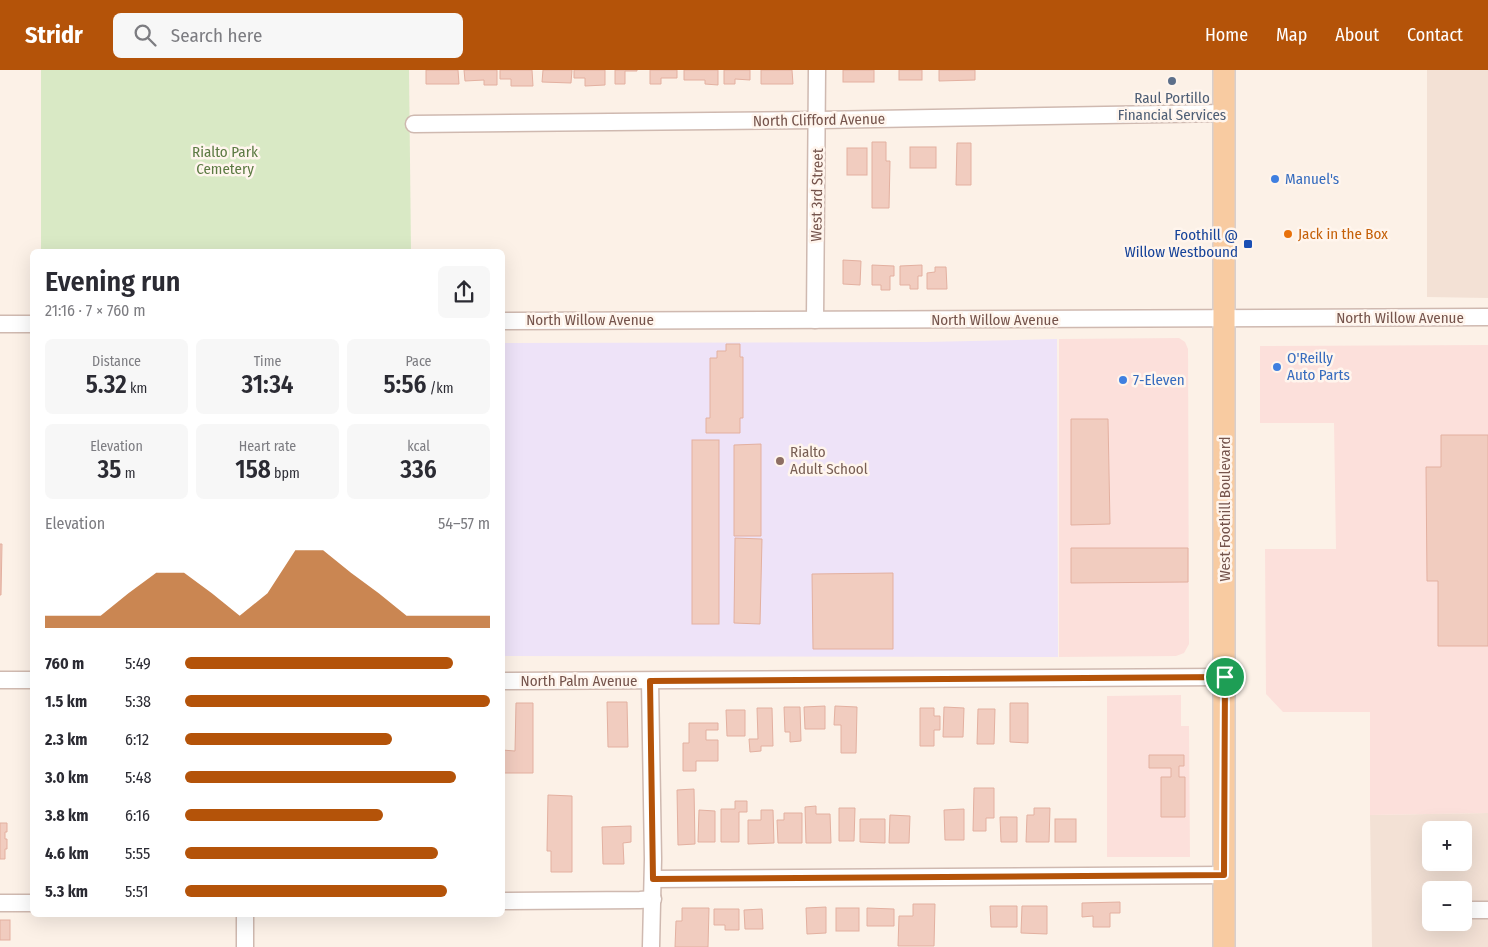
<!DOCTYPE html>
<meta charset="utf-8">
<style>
:root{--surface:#fff;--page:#f7f7f7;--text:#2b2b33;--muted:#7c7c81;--accent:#b45309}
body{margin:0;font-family:"Fira Sans Condensed",sans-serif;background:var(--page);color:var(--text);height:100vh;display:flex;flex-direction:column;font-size:19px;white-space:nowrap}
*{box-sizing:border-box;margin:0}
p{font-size:16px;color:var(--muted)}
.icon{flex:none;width:28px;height:28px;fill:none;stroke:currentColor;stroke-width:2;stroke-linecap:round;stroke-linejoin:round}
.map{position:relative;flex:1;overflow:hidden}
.side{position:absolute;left:30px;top:179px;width:475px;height:668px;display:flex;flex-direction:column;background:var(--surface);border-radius:8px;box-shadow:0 5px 20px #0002}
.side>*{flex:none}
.fabs{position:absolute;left:1422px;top:751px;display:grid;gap:10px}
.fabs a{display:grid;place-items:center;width:50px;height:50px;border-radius:8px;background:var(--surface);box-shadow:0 5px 20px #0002;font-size:25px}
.pin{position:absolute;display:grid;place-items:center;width:42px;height:42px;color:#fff;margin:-21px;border:2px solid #fff;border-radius:50%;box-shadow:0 1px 5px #0007}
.round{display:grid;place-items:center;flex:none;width:52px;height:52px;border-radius:8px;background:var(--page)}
.summary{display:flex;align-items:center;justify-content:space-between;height:85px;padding:0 15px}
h1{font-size:28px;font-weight:600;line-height:38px}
.metrics{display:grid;grid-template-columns:repeat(3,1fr);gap:8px;height:85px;padding:5px 15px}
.metrics div{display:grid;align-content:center;border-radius:8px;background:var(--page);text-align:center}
.metrics b{font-size:25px;font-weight:600}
.metrics small{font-size:14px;font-weight:400}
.metrics p{font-size:14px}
.chart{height:140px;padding:10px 15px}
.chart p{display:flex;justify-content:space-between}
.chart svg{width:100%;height:90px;margin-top:5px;fill:var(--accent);opacity:.7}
ul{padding:0 15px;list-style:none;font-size:16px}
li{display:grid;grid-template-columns:80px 60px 1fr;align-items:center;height:38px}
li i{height:12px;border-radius:6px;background:var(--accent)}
header{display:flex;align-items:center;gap:30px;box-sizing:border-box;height:70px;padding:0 25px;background:var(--accent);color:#fff}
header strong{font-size:24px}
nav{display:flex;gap:28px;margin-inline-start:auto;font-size:18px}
.search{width:350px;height:45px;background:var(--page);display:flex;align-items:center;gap:12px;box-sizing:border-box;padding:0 18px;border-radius:8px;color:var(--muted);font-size:19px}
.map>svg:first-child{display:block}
.residential{fill:#f3e1d5;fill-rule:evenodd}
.commercial{fill:#fce0db}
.education{fill:#eee3f8}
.green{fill:#d9e9c5}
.building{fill:#f1ccbf;stroke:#e3b0a0}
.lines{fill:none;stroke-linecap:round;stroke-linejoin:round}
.minor-casing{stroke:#cfb9b0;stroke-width:19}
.major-casing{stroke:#d8cfcd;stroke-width:24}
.minor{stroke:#fff;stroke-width:16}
.major{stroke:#f8cba1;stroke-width:21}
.route-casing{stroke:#fff;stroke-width:10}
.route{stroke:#b45309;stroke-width:6}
.service-dot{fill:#5c6f8a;stroke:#fff5ed;stroke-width:2}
.shop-dot{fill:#3f7fe0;stroke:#fff5ed;stroke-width:2}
.food-dot{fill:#e8710a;stroke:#fff5ed;stroke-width:2}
.transit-dot{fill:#1a4fb4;stroke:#fff5ed;stroke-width:2}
.education-dot{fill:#8d6e63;stroke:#fff5ed;stroke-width:2}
.labels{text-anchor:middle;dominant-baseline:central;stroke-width:5;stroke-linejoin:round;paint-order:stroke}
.service-label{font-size:15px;fill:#4e5e75;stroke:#fff5ed}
.street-label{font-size:15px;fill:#75544c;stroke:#fff5ed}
.park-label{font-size:15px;fill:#5c7a43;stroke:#fff5ed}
.shop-label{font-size:15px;fill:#366cbe;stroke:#fff5ed;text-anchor:start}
.food-label{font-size:15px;fill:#c56008;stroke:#fff5ed;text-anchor:start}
.transit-label{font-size:15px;fill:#164399;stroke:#fff5ed;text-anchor:end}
.education-label{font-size:15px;fill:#785e54;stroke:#fff5ed;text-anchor:start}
</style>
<header>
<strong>Stridr</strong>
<div class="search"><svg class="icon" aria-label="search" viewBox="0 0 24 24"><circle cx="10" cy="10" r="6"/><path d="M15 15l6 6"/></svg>Search here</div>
<nav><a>Home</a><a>Map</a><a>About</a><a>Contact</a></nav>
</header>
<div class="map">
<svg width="1488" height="877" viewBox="0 0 1488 877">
<rect width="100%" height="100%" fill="#fcf1e7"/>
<!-- residential -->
<g class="residential">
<polygon points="1427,0 1488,0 1488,228 1427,227"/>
<path d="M 1488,743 L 1488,877 L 1372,877 L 1370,745 ZM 1431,760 L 1464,760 L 1464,792 L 1431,792 ZM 1431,820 L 1464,820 L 1464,852 L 1431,852 Z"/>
</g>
<!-- commercial -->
<g class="commercial">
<polygon points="1179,268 1185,272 1188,279 1189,574 1184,583 1176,586 1059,587 1059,269"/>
<polygon points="1488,275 1488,743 1370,745 1370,642 1283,642 1266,624 1265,479 1336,479 1334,353 1260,353 1260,276"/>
<polygon points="1181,625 1181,656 1189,656 1190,787 1107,787 1107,626"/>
</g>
<!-- education -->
<polygon class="education" points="1057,269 1058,587 503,586 502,273 926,272"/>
<!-- green -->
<polygon class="green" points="41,0 409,0 411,181 41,181"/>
<!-- building -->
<g class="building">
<polygon points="426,0 458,0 459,14 426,14"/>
<polygon points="464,0 497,0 497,15 484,15 484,10 465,11"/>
<polygon points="500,0 532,0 533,16 511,16 511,9 500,9"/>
<polygon points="543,0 572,0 571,13 542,12"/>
<polygon points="574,0 605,0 605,15 585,16 585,8 574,8"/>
<polygon points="615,0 637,0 637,1 625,1 625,14 615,14"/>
<polygon points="650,0 677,0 677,8 661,8 661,14 650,14"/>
<polygon points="684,0 718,0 718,15 705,14 705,10 684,10"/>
<polygon points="724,0 750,0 750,10 735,9 735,14 724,14"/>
<polygon points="761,0 792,0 793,14 761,14"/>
<rect x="843" y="0" width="31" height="12"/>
<rect x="899" y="0" width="23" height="10"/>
<polygon points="939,0 975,0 975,10 939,11"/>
<polygon points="872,72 886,72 886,91 890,91 889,138 872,138"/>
<polygon points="957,73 971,73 971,115 956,115"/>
<rect x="910" y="77" width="26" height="21"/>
<rect x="847" y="78" width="20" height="27"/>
<polygon points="843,190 861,191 860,215 843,214"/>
<polygon points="872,195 894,196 894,206 890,206 890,220 881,220 881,215 872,215"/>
<polygon points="922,195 922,206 918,206 918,219 910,219 910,215 900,215 900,196"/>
<polygon points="935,197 946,197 947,219 927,219 927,203 935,202"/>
<polygon points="726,274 740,274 740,287 743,287 743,348 740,348 740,363 706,363 706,348 710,348 710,288 717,288 717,281 726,281"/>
<polygon points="1071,349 1108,349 1110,454 1071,455"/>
<polygon points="1441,365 1488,365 1488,576 1438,576 1438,511 1427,511 1426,397 1441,397"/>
<rect x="692" y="370" width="27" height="184"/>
<polygon points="761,374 761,466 734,466 734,375"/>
<polygon points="735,468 762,469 760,554 734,553"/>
<polygon points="0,474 2,474 1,525 0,525"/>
<polygon points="1071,478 1188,478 1188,512 1071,513"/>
<polygon points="893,503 893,579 813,579 812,504"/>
<polygon points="607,632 627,632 628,677 608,677"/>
<polygon points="516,633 533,633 533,703 502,703 502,680 515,681"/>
<polygon points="1010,633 1028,633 1028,673 1010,672"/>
<polygon points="825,636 825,659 805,659 804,637"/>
<polygon points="835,636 857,637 856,683 841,683 841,655 834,655"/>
<polygon points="784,637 800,637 801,671 790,672 790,662 785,662"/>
<polygon points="944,637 964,638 963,667 943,667"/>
<polygon points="757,638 772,638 773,676 761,676 761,681 750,682 749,669 758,669"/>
<polygon points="920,638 934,638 934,646 940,646 940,660 934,660 934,676 920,676"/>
<polygon points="978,639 995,639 994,674 977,674"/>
<polygon points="726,640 745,640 745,666 727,666"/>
<polygon points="689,653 718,653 718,660 706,660 706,670 718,670 718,691 696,691 696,701 683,701 683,673 689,673"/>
<polygon points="1149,685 1184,685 1184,696 1179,696 1179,707 1185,707 1185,747 1161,747 1161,707 1171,707 1171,698 1149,698"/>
<polygon points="974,718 994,718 994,748 986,748 986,761 973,761"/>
<polygon points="694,719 695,774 678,775 677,720"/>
<polygon points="548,725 572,726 572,802 551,802 551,781 547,781"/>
<polygon points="735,731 747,731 747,742 739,742 739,772 721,772 721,739 735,739"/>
<polygon points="816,736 816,744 830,744 831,773 806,773 805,737"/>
<polygon points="839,738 855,738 854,771 839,771"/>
<polygon points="1034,738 1050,738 1049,772 1026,772 1027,745 1034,745"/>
<polygon points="964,739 964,770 945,770 944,740"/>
<polygon points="699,740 715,741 715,772 698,772"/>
<polygon points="761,740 773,740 774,773 748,774 748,750 761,750"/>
<polygon points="784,743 802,743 802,773 778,773 777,750 784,750"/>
<polygon points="890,745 910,746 909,773 889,773"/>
<polygon points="1000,747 1017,747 1017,772 1001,772"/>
<polygon points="860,749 885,749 885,773 860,772"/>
<rect x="1055" y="749" width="21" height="23"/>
<polygon points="0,753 7,753 7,762 5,762 5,769 7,769 7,779 5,779 5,789 0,789"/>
<polygon points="631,756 631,772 623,773 624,794 603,794 602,757"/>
<polygon points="1120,832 1120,843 1110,843 1110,857 1093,857 1093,846 1082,847 1082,833"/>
<polygon points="913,834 935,834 934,876 898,876 899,846 913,846"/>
<polygon points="990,836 1017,836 1017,857 991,857"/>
<polygon points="1022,836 1047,836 1047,864 1021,863"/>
<polygon points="826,837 826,863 807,864 806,838"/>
<polygon points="682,838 709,838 708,877 675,877 676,851 682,851"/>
<rect x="836" y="838" width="23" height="23"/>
<polygon points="867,838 894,839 894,856 867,856"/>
<polygon points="714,839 739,839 739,860 725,860 725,855 714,855"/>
<polygon points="762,839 763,859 745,859 744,840"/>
<rect x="0" y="850" width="10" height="20"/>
</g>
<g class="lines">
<!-- minor casing -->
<g class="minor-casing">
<g id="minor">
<polyline points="414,54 818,50 1224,43"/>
<polyline points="815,250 817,0"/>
<polyline points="502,251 1488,247"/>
<polyline points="0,254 32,254"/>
<polyline points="0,610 32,610"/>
<polyline points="502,611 1225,607"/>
<polyline points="650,611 653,789 651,877"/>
<polyline points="653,809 1224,805"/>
<polyline points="502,831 640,830 653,829"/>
<polyline points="0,833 32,833"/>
<polyline points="1464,840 1488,840"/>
<polyline points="245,844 245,877"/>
</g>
</g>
<!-- major casing -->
<g class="major-casing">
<polyline id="major" points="1224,0 1224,877"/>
</g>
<!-- minor -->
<use href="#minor" class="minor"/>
<!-- major -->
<use href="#major" class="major"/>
</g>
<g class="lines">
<!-- route casing -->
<g class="route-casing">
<polygon id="route" points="1225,607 1224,805 653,809 650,611"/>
</g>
<!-- route -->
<use href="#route" class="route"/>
</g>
<!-- markers -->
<circle class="service-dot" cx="1172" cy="11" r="5"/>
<g class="shop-dot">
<circle cx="1275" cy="109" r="5"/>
<circle cx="1277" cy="297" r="5"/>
<circle cx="1123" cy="310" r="5"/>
</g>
<circle class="food-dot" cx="1288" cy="164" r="5"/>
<rect class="transit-dot" x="1243" y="169" width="10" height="10" rx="2.5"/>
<circle class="education-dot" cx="780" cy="391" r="5"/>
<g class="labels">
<!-- service labels -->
<g class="service-label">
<text x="1172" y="28">Raul Portillo<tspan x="1172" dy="17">Financial Services</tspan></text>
</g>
<!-- street labels -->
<g class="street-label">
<text transform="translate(819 50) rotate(-1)">North Clifford Avenue</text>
<text transform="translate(817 125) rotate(-89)">West 3rd Street</text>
<text x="1400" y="248">North Willow Avenue</text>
<text x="590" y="250">North Willow Avenue</text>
<text x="995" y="250">North Willow Avenue</text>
<text transform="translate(1225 439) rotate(-90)">West Foothill Boulevard</text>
<text x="579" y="611">North Palm Avenue</text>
</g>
<!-- park labels -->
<g class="park-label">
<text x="225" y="82">Rialto Park<tspan x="225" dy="17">Cemetery</tspan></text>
</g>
<!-- shop labels -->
<g class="shop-label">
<text x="1285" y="109">Manuel's</text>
<text x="1287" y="288">O'Reilly<tspan x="1287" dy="17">Auto Parts</tspan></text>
<text x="1133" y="310">7-Eleven</text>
</g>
<!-- food labels -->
<g class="food-label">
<text x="1298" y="164">Jack in the Box</text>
</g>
<!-- transit labels -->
<g class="transit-label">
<text x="1238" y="165">Foothill @<tspan x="1238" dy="17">Willow Westbound</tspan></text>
</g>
<!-- education labels -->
<g class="education-label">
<text x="790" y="382">Rialto<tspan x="790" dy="17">Adult School</tspan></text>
</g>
</g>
</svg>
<div class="fabs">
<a>+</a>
<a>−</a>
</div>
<div class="pin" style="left:1225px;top:607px;background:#1e9e55"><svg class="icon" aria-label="arrive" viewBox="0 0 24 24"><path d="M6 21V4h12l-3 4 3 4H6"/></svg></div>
<section class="side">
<div class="summary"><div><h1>Evening run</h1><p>21:16 · 7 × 760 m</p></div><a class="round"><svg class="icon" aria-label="share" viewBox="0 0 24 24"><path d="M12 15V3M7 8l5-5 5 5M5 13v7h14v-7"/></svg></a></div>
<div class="metrics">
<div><p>Distance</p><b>5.32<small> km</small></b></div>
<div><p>Time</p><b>31:34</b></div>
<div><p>Pace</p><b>5:56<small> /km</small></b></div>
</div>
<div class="metrics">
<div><p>Elevation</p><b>35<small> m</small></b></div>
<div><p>Heart rate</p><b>158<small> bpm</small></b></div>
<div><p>kcal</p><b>336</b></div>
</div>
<div class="chart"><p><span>Elevation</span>54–57 m</p>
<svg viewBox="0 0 160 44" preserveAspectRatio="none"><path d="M0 44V38L10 38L20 38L30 27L40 17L50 17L60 27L70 38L80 27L90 6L100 6L110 17L120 27L130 38L140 38L150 38L160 38V44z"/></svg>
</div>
<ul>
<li><b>760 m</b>5:49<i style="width:88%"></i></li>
<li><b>1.5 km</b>5:38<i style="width:100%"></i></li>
<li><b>2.3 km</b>6:12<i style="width:68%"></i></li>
<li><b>3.0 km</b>5:48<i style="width:89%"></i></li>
<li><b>3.8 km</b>6:16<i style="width:65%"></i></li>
<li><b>4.6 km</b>5:55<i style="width:83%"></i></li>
<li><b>5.3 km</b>5:51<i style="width:86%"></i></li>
</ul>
</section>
</div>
